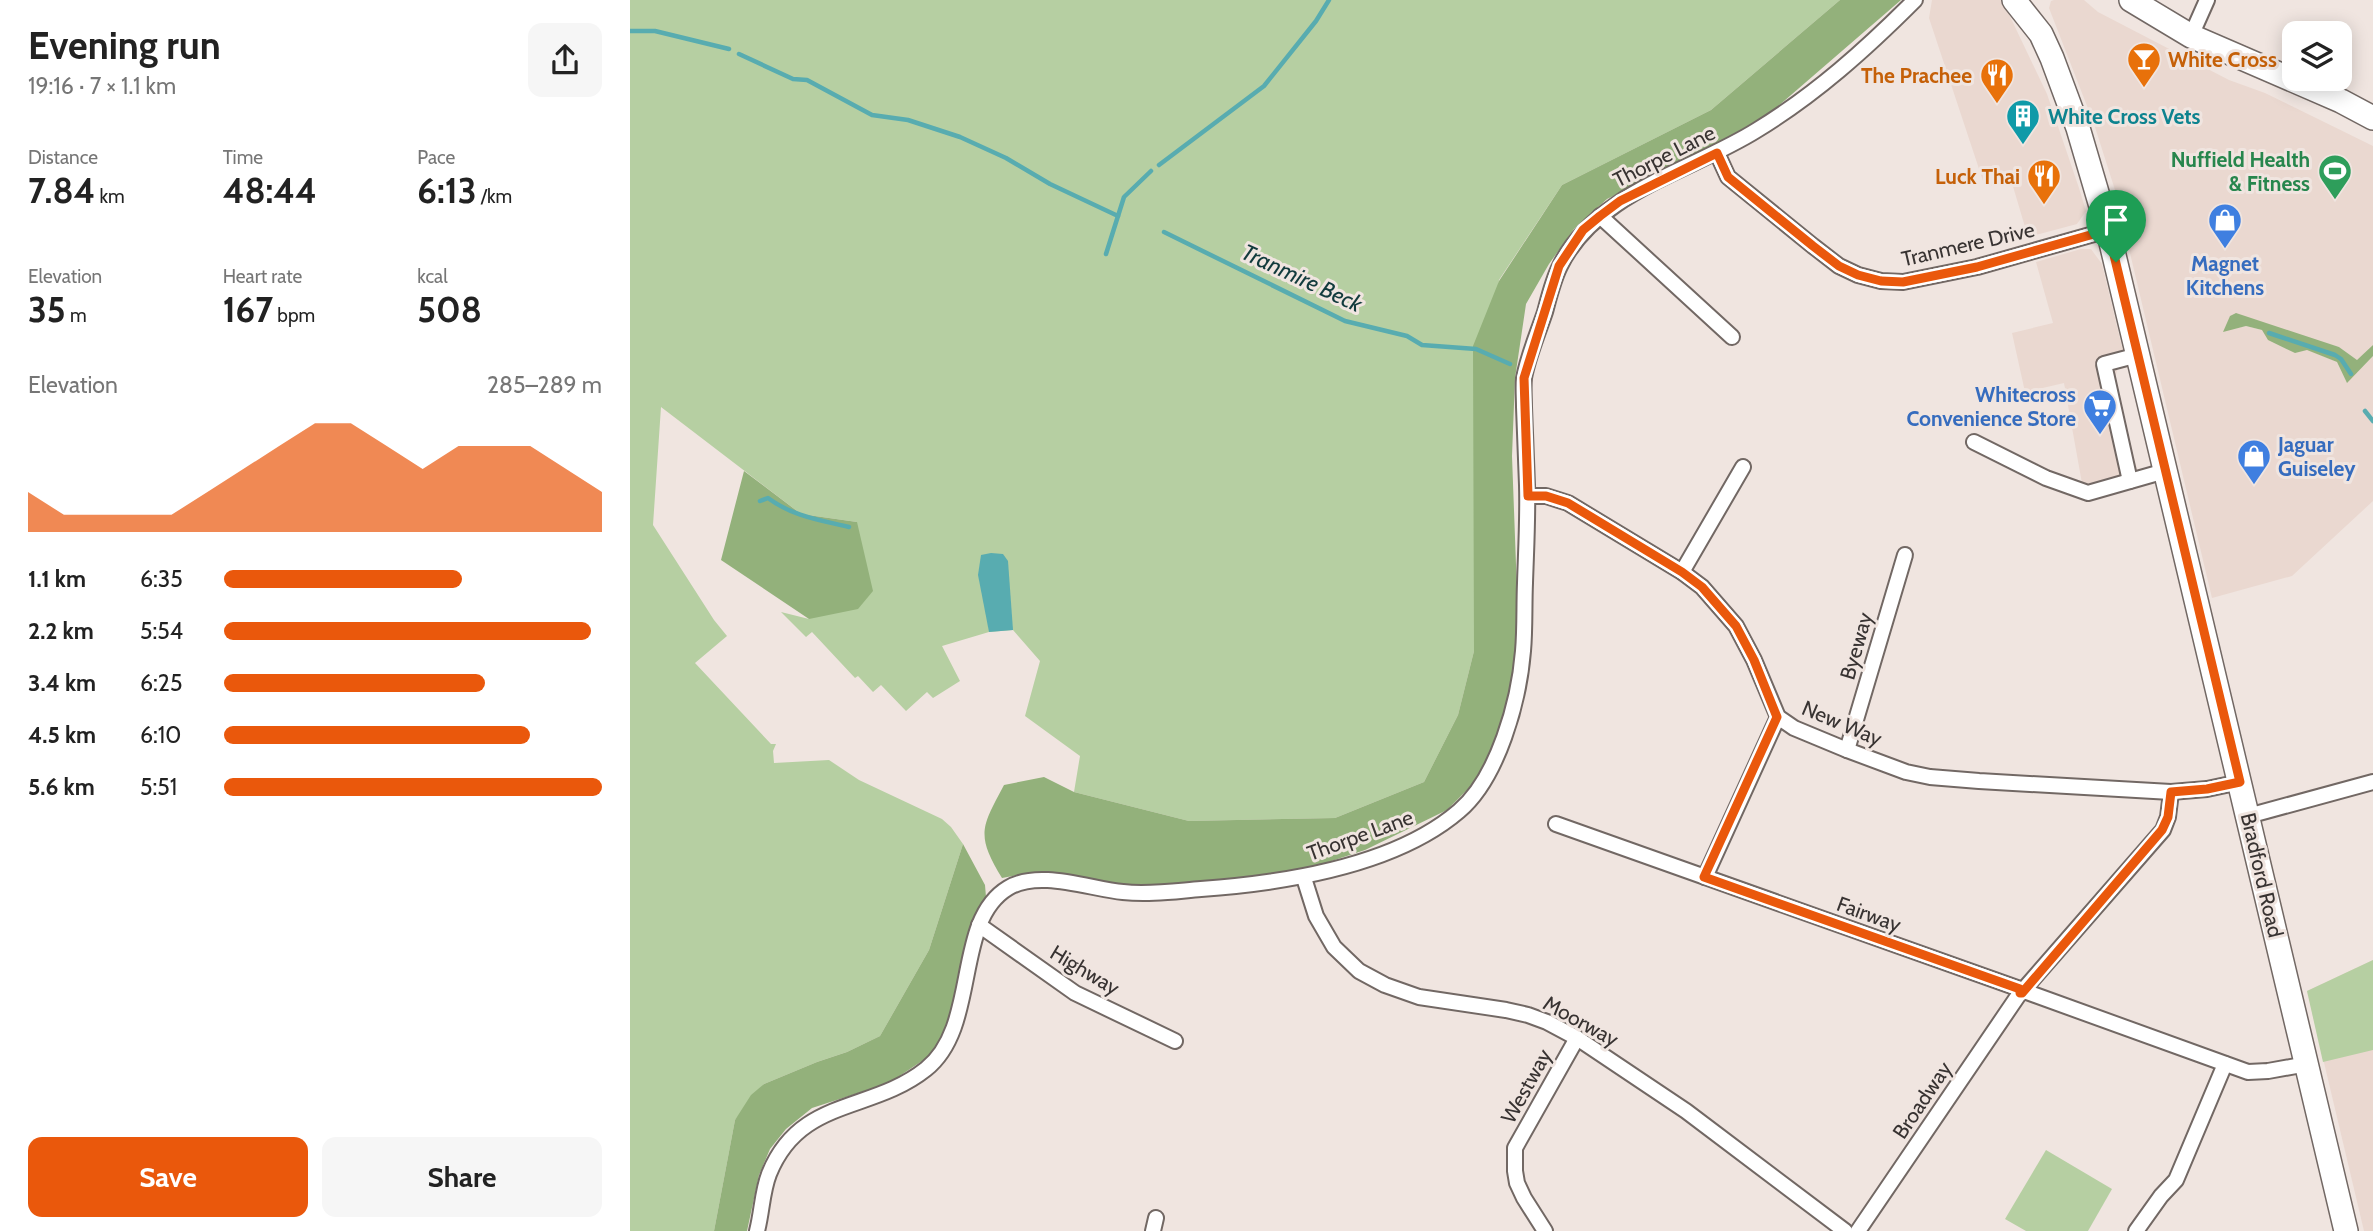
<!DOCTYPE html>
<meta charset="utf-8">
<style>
:root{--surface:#fff;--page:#f6f6f6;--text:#222;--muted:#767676;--accent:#ea580c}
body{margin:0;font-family:Cabin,sans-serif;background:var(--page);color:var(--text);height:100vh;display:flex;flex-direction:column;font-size:26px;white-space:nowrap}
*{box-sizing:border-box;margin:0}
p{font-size:23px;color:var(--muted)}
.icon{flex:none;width:38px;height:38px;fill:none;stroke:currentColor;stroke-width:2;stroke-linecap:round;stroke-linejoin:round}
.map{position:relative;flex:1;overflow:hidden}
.side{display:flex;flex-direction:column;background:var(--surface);width:630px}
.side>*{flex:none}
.controls{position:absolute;left:1652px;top:21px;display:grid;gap:14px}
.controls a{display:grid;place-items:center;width:70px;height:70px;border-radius:14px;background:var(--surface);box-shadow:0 4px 18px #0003;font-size:35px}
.pin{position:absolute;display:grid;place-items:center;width:60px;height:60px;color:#fff;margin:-72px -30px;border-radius:50% 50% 50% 0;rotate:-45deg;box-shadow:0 0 7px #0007}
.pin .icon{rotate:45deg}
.round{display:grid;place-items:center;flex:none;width:74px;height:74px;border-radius:14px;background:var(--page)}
.summary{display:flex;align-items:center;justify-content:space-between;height:119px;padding:0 28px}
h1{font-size:38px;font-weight:700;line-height:52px}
.figures{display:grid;grid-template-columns:repeat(3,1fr);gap:10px;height:119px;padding:7px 28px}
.figures div{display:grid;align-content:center}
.figures b{font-size:35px;font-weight:700}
.figures small{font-size:19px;font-weight:400}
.figures p{font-size:19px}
.chart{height:196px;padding:14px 28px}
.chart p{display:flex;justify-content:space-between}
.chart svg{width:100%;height:126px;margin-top:7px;fill:var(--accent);opacity:.7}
.button{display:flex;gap:14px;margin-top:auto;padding:14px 28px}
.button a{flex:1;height:80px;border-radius:14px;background:var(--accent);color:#fff;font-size:28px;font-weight:700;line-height:80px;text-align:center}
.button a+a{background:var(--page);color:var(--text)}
ul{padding:0 28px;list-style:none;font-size:23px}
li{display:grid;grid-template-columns:112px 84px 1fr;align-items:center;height:52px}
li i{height:18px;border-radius:9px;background:var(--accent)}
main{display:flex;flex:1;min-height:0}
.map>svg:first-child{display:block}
.built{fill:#ead8d0}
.green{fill:#b6cfa2}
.forest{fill:#93b17b}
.water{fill:#58acb0}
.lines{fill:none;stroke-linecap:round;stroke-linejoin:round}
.stream{stroke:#58acb0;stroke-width:4.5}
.street-casing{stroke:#726864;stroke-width:18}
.primary-casing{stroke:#726864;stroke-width:26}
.street{stroke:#fff;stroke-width:14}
.primary{stroke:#fff;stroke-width:23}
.route-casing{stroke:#fff;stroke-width:14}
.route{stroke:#ea580c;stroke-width:9}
.labels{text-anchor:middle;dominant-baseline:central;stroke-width:6;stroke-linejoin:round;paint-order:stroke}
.food-label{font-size:21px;font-weight:bold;fill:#c56008;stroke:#f0e5e0;text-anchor:end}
.culture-label{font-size:21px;font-weight:bold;fill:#0d838f;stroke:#f0e5e0;text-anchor:start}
.street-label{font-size:21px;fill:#383332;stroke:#f0e5e0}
.leisure-label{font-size:21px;font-weight:bold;fill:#27864d;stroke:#f0e5e0;text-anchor:end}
.shop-label{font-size:21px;font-weight:bold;fill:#366cbe;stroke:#f0e5e0}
.water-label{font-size:23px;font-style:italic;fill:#123b3d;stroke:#f0e5e0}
</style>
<main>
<section class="side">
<div class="summary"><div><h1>Evening run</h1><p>19:16 · 7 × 1.1 km</p></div><a class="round"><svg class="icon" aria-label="share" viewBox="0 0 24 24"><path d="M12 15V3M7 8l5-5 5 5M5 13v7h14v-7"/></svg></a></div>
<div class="figures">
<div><p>Distance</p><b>7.84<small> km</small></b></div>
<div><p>Time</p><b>48:44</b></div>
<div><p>Pace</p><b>6:13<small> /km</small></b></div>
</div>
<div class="figures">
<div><p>Elevation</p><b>35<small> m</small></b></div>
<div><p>Heart rate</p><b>167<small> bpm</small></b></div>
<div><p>kcal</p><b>508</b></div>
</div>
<div class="chart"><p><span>Elevation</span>285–289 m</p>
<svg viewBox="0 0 160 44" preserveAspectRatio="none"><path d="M0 44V30L10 38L20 38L30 38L40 38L50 30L60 22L70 14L80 6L90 6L100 14L110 22L120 14L130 14L140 14L150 22L160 30V44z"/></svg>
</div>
<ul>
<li><b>1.1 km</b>6:35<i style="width:63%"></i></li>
<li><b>2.2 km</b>5:54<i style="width:97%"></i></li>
<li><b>3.4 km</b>6:25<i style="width:69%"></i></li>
<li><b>4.5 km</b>6:10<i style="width:81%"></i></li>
<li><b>5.6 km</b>5:51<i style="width:100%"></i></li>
</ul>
<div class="button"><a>Save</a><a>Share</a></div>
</section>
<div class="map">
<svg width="1743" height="1231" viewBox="0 0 1743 1231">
<rect width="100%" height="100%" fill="#f0e5e0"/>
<!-- built -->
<g class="built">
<polygon points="1302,0 1371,0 1375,6 1417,94 1449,188 1456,211 1447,224 1398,237 1382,183 1355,187 1299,18"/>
<polygon points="1424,0 1454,0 1468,12 1599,80 1635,93 1743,146 1743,345 1728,361 1709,347 1601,316 1594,331 1616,326 1632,330 1707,362 1717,382 1743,356 1743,501 1662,576 1582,598 1485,190 1464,124 1419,8 1421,1"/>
<polygon points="1451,249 1461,249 1472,264 1493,351 1485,378 1505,462 1513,486 1455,500 1434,383 1395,392 1382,333 1423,323 1406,262"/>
<polygon points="1743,960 1743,1231 1734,1231 1677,991"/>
</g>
<!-- green -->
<g class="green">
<polygon points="0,0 1210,0 1081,110 932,185 869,280 845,508 844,651 828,715 794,782 705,818 559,821 444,792 450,756 395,716 410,661 383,630 359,632 312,646 330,681 303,698 297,692 276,711 251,685 243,692 228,676 225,678 182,632 176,637 151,612 179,619 227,522 171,514 31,407 23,525 84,620 97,636 65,663 141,744 146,744 143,751 144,763 199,760 229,780 312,819 321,827 333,844 299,950 250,1036 217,1052 187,1062 134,1084 105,1120 84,1231 0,1231"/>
<polygon points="1743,960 1743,1050 1693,1062 1677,991"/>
<polygon points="1416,1150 1482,1189 1458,1231 1396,1231 1375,1219"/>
</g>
<!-- forest -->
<g class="forest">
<path d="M 1210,0 L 1271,0 L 1139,114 L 1056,161 L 977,199 L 944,229 L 919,264 L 896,304 L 885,378 L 882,456 L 889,646 L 877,708 L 852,775 L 817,810 L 735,850 L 671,871 L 546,892 L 430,877 L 394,874 L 372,878 C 346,835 351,828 374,785 L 414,777 L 444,792 L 559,821 L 705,818 L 794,782 L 828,715 L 844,651 L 843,346 L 869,281 L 932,185 L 1081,110 Z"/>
<polygon points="1606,313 1709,347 1727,360 1743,345 1743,356 1717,383 1707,362 1677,350 1665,353 1638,340 1632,330 1616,326 1593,332 1600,316"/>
<polygon points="114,471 171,514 227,522 243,591 228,609 179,619 91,560"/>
<polygon points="333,844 355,885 356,897 344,923 317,1030 301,1055 259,1083 182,1108 156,1129 140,1149 129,1175 117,1231 84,1231 105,1120 121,1095 134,1084 187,1062 217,1052 250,1036 299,950"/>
</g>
<!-- water -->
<polygon class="water" points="361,553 373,554 378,561 383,630 359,632 348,575 351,555"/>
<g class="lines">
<!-- stream -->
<g class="stream">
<polyline points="0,31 25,31 99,49"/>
<polyline points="109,54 163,79 177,80 242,115 278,120 330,137 376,158 420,184 488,216"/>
<polyline points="529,165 634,86 686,21 699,0"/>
<polyline points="534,232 715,321 777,336 792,345 846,349 880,364"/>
<polyline points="476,254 494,197 521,171"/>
<polyline points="1639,333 1705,355 1711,359 1721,374"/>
<polyline points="1735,411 1743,421"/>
<path d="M 130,501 L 138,498 C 162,516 190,520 219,527"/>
</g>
<!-- street casing -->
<g class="street-casing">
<g id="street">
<polyline points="1561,36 1577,0"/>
<polyline points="1087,153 1098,177 1183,246 1209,266 1228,275 1251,281 1273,282 1347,267 1478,230"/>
<polyline points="970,216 1102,337"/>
<polyline points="1344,442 1416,478 1458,493 1535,471"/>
<polyline points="1500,481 1474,364 1508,355"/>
<polyline points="898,496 916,496 938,503 1052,572 1072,587 1106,626 1124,660 1148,717 1164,728 1217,750 1276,772 1300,777 1349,781 1541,792 1577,789 1610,782"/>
<polyline points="1052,572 1113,467"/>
<polyline points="1217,750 1275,555"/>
<polyline points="1618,816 1743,782"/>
<polyline points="926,824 1390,989"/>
<polyline points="1075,877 1148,717"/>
<polyline points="674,878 686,916 704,947 729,971 755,985 789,997 876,1010 898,1015 917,1022 947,1038 1056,1111 1215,1231"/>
<polyline points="349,925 445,993 545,1041"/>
<polyline points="1394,991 1618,1072 1638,1071 1677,1064"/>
<path d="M 127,1231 C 132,1212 132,1192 139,1174 C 170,1097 241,1113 296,1069 C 350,1026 323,921 378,888 C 409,869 460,889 493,892 C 519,895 546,891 571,889 C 654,883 765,866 829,811 C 868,778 889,701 893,651 C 895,629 894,606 895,583 C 896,550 898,518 897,485 C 896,459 895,433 894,407 C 894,398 893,387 894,378 C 898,356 908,333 915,312 C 919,297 923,280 930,266 C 966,192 1062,171 1127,130 C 1186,94 1236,49 1285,0"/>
<polyline points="523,1231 526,1218"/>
<polyline points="915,1231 894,1198 887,1183 885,1171 885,1148 947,1038"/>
<polyline points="1228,1231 1390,993 1390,989 1395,988 1533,830 1538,817 1541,792"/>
<polyline points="1506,1231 1531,1196 1546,1180 1595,1064"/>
</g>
</g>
<!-- primary casing -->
<g class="primary-casing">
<g id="primary">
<polyline points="1384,0 1411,34 1422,58 1448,128 1478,230 1716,1231"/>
<polyline points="1501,0 1561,36 1711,101 1743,118"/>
</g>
</g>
<!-- street -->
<use href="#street" class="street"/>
<!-- primary -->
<use href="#primary" class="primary"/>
</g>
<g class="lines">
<!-- route casing -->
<g class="route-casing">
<polygon id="route" points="1087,153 1098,177 1183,246 1209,266 1228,275 1251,281 1273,282 1347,267 1478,230 1610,782 1577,789 1541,792 1538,817 1532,830 1392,993 1390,993 1390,989 1074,877 1147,717 1124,660 1106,626 1072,587 1052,572 938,503 916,496 898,496 894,378 929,266 953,230 970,216 990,201"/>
</g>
<!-- route -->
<use href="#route" class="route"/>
</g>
<!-- icons -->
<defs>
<g id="bar-pin" transform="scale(1.75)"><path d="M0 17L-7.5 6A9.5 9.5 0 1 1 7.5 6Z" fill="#e8710a" stroke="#f0e5e0"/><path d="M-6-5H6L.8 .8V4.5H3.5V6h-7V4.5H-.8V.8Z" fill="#fff"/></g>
<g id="restaurant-pin" transform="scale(1.75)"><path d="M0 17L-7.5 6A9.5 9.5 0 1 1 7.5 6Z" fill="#e8710a" stroke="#f0e5e0"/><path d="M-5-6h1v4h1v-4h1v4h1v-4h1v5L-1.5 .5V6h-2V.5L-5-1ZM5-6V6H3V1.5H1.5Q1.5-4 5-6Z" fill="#fff"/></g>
<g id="building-pin" transform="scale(1.75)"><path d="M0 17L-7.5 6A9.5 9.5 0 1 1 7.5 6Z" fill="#0f9aa8" stroke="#f0e5e0"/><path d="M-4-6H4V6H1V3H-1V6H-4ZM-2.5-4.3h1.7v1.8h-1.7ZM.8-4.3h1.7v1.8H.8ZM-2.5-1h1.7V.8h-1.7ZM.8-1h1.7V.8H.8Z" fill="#fff"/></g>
<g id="stadium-pin" transform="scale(1.75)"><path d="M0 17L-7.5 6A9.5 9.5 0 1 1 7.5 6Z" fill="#2e9e5b" stroke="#f0e5e0"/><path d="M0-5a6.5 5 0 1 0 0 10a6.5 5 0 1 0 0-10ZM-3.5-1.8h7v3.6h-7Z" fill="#fff"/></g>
<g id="shop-pin" transform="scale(1.75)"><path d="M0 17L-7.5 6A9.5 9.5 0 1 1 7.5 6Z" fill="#3f7fe0" stroke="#f0e5e0"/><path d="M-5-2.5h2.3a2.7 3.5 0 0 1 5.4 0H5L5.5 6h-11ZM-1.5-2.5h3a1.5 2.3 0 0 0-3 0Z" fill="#fff"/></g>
<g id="supermarket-pin" transform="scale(1.75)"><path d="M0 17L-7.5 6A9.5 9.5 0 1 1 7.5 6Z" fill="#3f7fe0" stroke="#f0e5e0"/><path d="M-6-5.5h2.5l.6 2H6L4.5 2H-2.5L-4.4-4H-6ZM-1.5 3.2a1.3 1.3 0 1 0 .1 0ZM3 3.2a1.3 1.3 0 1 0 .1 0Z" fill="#fff"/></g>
</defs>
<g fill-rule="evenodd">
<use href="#bar-pin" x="1514" y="59"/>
<use href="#restaurant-pin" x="1367" y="75"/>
<use href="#building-pin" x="1393" y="116"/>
<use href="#stadium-pin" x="1705" y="171"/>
<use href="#restaurant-pin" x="1414" y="176"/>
<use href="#shop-pin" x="1595" y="220"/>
<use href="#supermarket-pin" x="1470" y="406"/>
<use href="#shop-pin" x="1624" y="456"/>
</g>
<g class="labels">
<!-- food labels -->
<g class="food-label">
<text x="1538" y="59" text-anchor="start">White Cross</text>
<text x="1342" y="75">The Prachee</text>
<text x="1390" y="176">Luck Thai</text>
</g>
<!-- culture labels -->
<g class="culture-label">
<text x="1418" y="116">White Cross Vets</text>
</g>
<!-- street labels -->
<g class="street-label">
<text transform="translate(1034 156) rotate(-27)">Thorpe Lane</text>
<text transform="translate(1338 244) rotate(-13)">Tranmere Drive</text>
<text transform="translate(1226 646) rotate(-74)">Byeway</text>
<text transform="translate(1212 723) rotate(23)">New Way</text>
<text transform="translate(730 835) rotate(-20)">Thorpe Lane</text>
<text transform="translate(1632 875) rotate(77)">Bradford Road</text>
<text transform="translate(1239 914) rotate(20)">Fairway</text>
<text transform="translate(455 970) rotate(31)">Highway</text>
<text transform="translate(951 1021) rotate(29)">Moorway</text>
<text transform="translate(896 1086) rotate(-61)">Westway</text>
<text transform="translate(1292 1100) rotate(-56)">Broadway</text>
</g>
<!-- leisure labels -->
<g class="leisure-label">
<text x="1680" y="159">Nuffield Health<tspan x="1680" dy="24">&amp; Fitness</tspan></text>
</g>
<!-- shop labels -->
<g class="shop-label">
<text x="1595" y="263">Magnet<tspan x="1595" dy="24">Kitchens</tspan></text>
<text x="1446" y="394" text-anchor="end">Whitecross<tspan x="1446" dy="24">Convenience Store</tspan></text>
<text x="1648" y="444" text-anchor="start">Jaguar<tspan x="1648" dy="24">Guiseley</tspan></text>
</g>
<!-- water labels -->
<g class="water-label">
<text transform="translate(672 278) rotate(25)">Tranmire Beck</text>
</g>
</g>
</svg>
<div class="controls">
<a><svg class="icon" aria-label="layers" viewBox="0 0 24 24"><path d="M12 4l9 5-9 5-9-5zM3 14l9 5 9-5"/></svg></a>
</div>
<div class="pin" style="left:1486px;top:262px;background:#1e9e55"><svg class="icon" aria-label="arrive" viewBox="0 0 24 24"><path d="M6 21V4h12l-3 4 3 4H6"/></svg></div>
</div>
</main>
